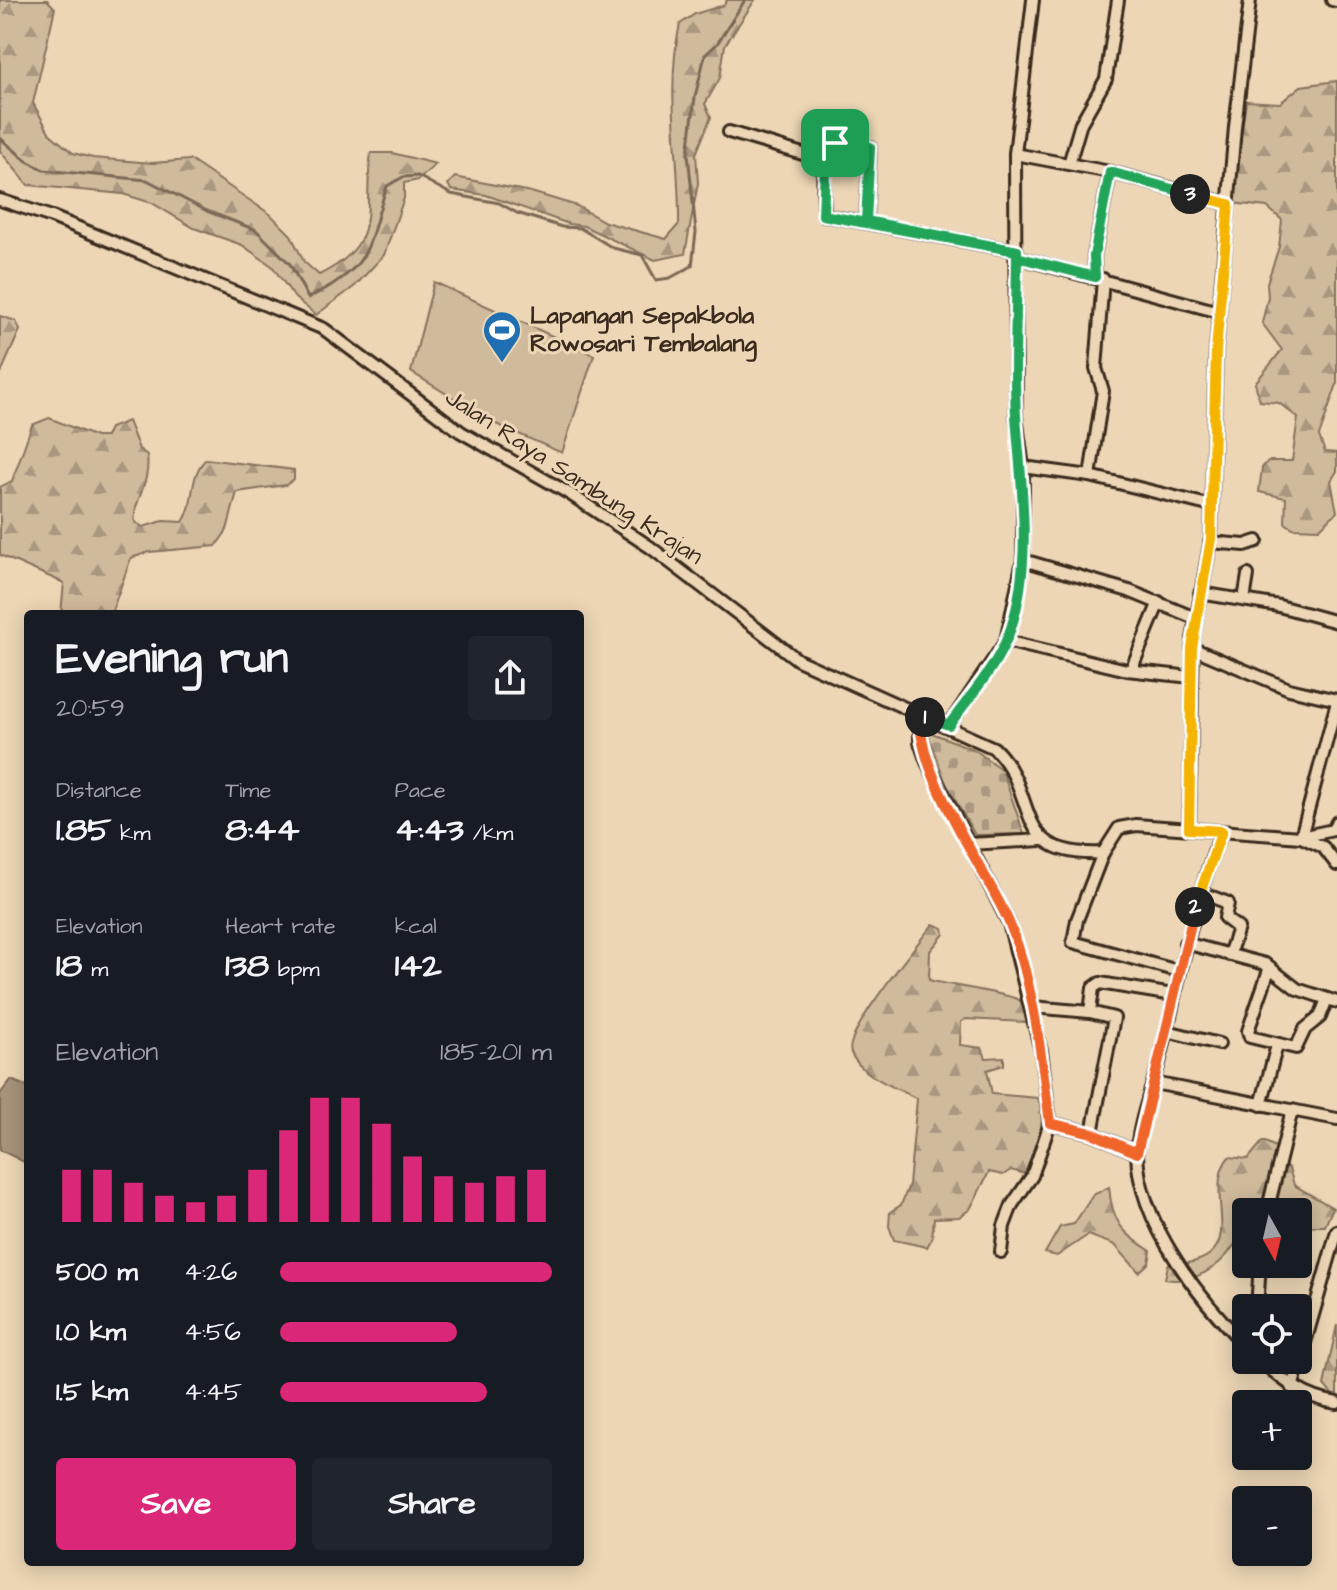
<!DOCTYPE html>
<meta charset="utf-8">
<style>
:root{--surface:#171b24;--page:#20242c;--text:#f1f3f6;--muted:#9ea1a6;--accent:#db2777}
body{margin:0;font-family:"Architects Daughter",sans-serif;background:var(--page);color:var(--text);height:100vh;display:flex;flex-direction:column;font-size:30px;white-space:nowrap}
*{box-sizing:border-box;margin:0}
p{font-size:26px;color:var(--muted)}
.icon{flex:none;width:44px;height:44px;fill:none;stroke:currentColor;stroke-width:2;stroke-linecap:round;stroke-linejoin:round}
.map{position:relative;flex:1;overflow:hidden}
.sheet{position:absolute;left:24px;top:610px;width:560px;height:956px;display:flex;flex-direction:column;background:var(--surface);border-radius:8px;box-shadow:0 4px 20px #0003}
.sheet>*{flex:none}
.needle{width:52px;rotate:172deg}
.controls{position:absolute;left:1232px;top:1198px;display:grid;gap:16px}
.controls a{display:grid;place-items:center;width:80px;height:80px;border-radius:8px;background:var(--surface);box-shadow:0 4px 20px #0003;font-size:40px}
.pin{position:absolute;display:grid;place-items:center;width:68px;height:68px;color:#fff;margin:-34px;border-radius:16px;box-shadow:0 4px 12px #0006}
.km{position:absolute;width:40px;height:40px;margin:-20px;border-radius:50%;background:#222;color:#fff;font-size:22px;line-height:40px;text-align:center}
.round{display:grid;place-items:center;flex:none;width:84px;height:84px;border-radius:8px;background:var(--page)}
.summary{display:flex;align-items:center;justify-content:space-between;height:136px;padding:0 32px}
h1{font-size:44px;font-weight:700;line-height:60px}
.stats{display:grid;grid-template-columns:repeat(3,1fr);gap:12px;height:136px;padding:8px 32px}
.stats div{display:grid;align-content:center}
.stats b{font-size:34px;font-weight:700}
.stats small{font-size:22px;font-weight:400}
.stats p{font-size:22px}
.chart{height:224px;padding:16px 32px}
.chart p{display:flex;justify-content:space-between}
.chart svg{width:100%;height:144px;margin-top:8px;stroke:var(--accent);stroke-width:6}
.cta{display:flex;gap:16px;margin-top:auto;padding:16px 32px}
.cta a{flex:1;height:92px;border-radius:8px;background:var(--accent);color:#fff;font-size:32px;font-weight:700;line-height:92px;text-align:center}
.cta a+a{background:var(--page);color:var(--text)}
ul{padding:0 32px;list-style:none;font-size:26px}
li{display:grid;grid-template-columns:128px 96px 1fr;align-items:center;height:60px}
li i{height:20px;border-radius:10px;background:var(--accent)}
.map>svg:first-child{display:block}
.green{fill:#d0ba9c;stroke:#86725d;stroke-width:2}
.forest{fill:url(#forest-firs);stroke:#86725d;stroke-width:2}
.cemetery{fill:url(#cemetery-stones);stroke:#86725d;stroke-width:2}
.water{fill:#a7927a;stroke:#7c6855;stroke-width:2}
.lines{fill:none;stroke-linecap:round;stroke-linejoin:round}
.stream{stroke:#7c6855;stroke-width:3}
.street-casing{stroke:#3b2a1e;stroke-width:16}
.street{stroke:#ecd6b5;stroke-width:10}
.split-1-casing{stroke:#fff;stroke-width:16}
.split-2-casing{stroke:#fff;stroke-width:16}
.split-3-casing{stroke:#fff;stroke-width:16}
.split-4-casing{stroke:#fff;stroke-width:16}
.split-1{stroke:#22a559;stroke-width:10}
.split-2{stroke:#f0652b;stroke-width:10}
.split-3{stroke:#f5b400;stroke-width:10}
.split-4{stroke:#22a559;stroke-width:10}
.labels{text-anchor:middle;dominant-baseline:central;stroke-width:6;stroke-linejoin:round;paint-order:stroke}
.poi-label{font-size:24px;font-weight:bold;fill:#3b2a1e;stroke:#ecd6b5;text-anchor:start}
.street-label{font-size:24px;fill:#3b2a1e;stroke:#ecd6b5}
</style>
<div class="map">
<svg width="1337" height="1590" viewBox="0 0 1337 1590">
<defs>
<pattern id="forest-firs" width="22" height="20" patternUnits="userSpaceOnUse" patternTransform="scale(2)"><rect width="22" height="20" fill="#d0ba9c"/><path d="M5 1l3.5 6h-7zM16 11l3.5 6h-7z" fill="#aa977f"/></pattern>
<pattern id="cemetery-stones" width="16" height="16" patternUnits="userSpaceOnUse" patternTransform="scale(2)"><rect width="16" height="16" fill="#d0ba9c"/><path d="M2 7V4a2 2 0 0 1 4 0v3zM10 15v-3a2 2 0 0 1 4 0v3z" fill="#aa977f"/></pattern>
</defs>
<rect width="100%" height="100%" fill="#ecd6b5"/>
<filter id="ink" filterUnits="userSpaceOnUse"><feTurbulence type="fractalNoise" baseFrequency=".0125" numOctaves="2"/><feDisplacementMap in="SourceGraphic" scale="16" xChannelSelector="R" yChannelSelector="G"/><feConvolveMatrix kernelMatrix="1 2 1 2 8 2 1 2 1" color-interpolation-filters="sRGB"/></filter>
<g filter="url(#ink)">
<!-- green -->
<polygon class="green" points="434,282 594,355 562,453 496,424 411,372"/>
<!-- forest -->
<g class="forest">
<path d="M 0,0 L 47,0 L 55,8 L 33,103 L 50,134 L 73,153 L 93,158 L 152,163 L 190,160 L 270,214 L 291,235 L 304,262 L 319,275 C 384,243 362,212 371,153 L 392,153 L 436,164 L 418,180 L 404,183 L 404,198 L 384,255 L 355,286 L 316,315 L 295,298 L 272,266 L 242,245 L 194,228 L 152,203 L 123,194 L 28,185 L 0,151 Z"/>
<path d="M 727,0 L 755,0 L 725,45 L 720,78 L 705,104 L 711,117 L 696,154 L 698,183 L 685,254 L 655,260 L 584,226 L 569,224 L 486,195 L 451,190 L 448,184 L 455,177 L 531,192 L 577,206 L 605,222 L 666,239 L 679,224 C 680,158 665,90 680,24 L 695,14 L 724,5 Z"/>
<polygon points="1337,81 1337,384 1319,436 1325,452 1337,453 1337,471 1331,481 1337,512 1319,529 1293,528 1285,523 1286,498 1259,492 1262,468 1268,461 1292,461 1298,418 1279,403 1260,401 1255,383 1282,350 1262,323 1268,297 1267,283 1279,247 1282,220 1267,207 1232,203 1246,101 1280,103 1301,86"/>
<polygon points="0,316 16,321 20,330 0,375"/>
<path d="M 49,418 L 96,437 L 106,437 L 110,428 L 128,421 L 139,449 L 147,455 C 151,485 132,502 135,522 L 143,527 L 163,521 L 183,522 C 196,503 188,476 206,459 L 294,470 L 294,479 L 286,485 L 237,492 L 227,530 L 216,546 L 149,552 L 131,558 L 111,614 L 61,614 L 64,583 L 0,555 L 0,487 L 12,481 L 32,425 Z"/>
<path d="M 933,924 L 943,928 L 944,934 L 930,951 L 929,980 C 946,985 1011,994 1019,1000 C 1024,1004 1026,1012 1029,1018 L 1026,1022 L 965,1019 L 961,1022 L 960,1045 L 982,1048 L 986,1058 L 1004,1057 L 1004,1065 L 987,1070 L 992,1094 L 1038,1098 C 1047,1124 1037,1150 1029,1175 L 1011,1170 L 1003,1175 L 989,1172 L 970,1209 L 959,1217 L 934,1218 L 932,1238 L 927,1247 L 894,1240 L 889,1226 L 890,1212 L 901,1205 L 909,1185 L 917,1099 C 897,1088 861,1076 851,1053 C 842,1034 918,944 933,924 Z"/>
<path d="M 1263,1141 L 1276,1147 L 1273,1160 L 1289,1168 L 1294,1185 L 1333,1208 L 1325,1226 L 1310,1226 L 1298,1237 L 1298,1212 L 1246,1212 L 1246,1222 C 1238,1228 1240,1236 1235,1244 C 1220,1268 1194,1284 1165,1279 L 1168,1265 C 1260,1263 1198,1193 1229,1157 L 1248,1159 Z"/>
<path d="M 1109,1187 C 1112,1222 1122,1233 1151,1251 L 1149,1263 L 1139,1272 L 1115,1245 L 1088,1235 L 1057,1256 L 1045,1253 L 1060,1227 L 1074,1224 L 1093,1195 Z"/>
<polygon points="1337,1325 1337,1396 1334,1397 1324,1385"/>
</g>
<!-- cemetery -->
<polygon class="cemetery" points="927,731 975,750 1002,770 1024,834 975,835 946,784"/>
<!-- water -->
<polygon class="water" points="11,1080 28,1087 28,1164 0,1150 0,1094"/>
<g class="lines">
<!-- stream -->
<path class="stream" d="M 0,138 L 27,161 L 44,170 L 147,180 L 207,211 L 256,230 L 290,264 L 308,298 C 376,264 365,250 387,186 L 403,177 L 418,176 L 451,194 L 499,203 L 517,213 L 562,227 L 580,228 L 613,248 L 642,255 L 656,280 L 670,278 L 692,266 L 696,232 L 688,154 L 695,97 L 705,55 L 717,44 L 745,0"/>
<!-- street casing -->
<g class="street-casing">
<g id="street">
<polyline points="1332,0 1337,1"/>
<polyline points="729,132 823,160 824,215 1017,251"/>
<polyline points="1015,154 1110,172 1229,204"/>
<polyline points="823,160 829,144 870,147 866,221"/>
<polyline points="1069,164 1081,123 1106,79 1118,0"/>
<path d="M 0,200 L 52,217 L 324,329 L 461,432 L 570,494 L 650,547 L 798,660 L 994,748 C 1042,795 1008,858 1103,853 L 1119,828 L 1136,825 L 1301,837 L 1323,847 L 1337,865"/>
<polyline points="1017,257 1219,312"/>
<polyline points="1095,277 1094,256 1110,172"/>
<polyline points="1023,467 1090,476 1212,506"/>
<polyline points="1090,476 1103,391 1096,368 1103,279"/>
<polyline points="1210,542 1245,545 1257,541"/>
<polyline points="1023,560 1129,591 1195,618"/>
<polyline points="1200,593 1279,606 1337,622"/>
<polyline points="1244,600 1248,575"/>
<polyline points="1006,641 1127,670 1191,677"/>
<polyline points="1192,648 1289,689 1337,700"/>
<polyline points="1131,670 1159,602"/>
<polyline points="1337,702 1301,837 1333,830 1337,822"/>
<polyline points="920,715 920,742 927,762 1009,923 1041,1051 1050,1123 1032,1176 1012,1205 1004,1226 1001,1252"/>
<polyline points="949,725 1006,641 1023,560 1023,467 1016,416 1015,154 1033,0"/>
<polyline points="1189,829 1193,639 1211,539 1216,350 1235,127 1250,0"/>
<path d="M 1222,831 C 1192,905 1179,982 1160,1059 C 1153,1086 1137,1128 1137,1154 C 1139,1223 1200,1300 1246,1346"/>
<polyline points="969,844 1042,840"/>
<polyline points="1103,853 1077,920 1073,942 1178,971"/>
<polyline points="1199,892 1228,903 1225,918 1238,928 1229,955"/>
<polyline points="1185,943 1265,964 1297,989 1337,1002"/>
<polyline points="1270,967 1248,1031 1250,1037 1296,1048 1305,1029 1320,1017 1327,999"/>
<polyline points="1032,1007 1090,1012 1093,988 1100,983 1173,995"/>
<polyline points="1090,1012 1114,1018 1092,1133"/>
<polyline points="1167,1031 1219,1044"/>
<polyline points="1154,1083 1337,1119"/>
<polyline points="1261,1105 1277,1045"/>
<polyline points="1050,1123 1092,1133 1137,1153"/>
<polyline points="1267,1212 1292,1110"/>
<polyline points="1257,1308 1260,1264"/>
<path d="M 1260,1360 C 1285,1382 1304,1398 1337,1403"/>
<polyline points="1292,1388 1337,1231"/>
</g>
</g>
<!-- street -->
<use href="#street" class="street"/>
</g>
</g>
<g class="lines" filter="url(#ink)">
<!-- split-1 casing -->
<g class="split-1-casing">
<path id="split-1" d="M 835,143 L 870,147 L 866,221 L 1017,251 C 1017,306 1013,361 1016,416 C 1021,485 1033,560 1011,628 C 1000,663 970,696 949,725 L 925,717"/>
</g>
<!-- split-2 casing -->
<g class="split-2-casing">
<path id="split-2" d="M 925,717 L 920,715 C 918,776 982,863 1008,920 C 1033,976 1042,1062 1050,1123 L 1092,1133 L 1137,1153 L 1195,907"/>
</g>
<!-- split-3 casing -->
<g class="split-3-casing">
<polyline id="split-3" points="1190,194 1229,204 1216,350 1211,539 1192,648 1189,829 1222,831 1195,907"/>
</g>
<!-- split-4 casing -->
<g class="split-4-casing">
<polyline id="split-4" points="835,143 826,147 823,215 1017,251 1017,257 1095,277 1094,256 1110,172 1190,194"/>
</g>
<!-- split-1 -->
<use href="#split-1" class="split-1"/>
<!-- split-2 -->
<use href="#split-2" class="split-2"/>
<!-- split-3 -->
<use href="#split-3" class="split-3"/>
<!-- split-4 -->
<use href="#split-4" class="split-4"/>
</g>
<!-- icons -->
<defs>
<g id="stadium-pin" transform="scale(2)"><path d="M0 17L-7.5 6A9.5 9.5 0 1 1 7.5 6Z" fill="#1f6fb2" stroke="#ecd6b5"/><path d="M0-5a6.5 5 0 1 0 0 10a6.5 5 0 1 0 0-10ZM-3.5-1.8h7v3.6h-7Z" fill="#fff"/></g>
</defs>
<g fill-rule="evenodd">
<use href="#stadium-pin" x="502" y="330"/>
</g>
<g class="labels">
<!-- poi labels -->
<g class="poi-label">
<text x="530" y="316">Lapangan Sepakbola<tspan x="530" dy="28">Rowosari Tembalang</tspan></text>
</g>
<!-- street labels -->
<g class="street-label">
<text transform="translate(574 477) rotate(33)">Jalan Raya Sambung Krajan</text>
</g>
</g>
</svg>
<div class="controls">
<a><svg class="needle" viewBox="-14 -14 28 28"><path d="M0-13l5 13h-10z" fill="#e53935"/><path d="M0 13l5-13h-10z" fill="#9ea1a6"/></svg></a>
<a><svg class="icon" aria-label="locate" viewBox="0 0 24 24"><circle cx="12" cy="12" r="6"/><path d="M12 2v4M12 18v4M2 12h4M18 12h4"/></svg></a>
<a>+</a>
<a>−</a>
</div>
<div class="pin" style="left:835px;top:143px;background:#1e9e55"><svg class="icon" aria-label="arrive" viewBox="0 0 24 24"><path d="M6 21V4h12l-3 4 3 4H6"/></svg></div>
<b class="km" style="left:925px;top:717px">1</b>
<b class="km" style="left:1195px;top:907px">2</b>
<b class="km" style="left:1190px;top:194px">3</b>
<section class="sheet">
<div class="summary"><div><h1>Evening run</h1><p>20:59</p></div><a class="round"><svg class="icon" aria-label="share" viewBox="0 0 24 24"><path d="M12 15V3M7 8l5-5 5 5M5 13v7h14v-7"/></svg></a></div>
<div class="stats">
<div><p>Distance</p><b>1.85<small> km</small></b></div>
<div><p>Time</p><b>8:44</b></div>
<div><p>Pace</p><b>4:43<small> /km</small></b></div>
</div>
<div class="stats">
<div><p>Elevation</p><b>18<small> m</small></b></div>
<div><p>Heart rate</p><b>138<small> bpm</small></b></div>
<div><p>kcal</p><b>142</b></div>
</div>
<div class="chart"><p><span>Elevation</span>185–201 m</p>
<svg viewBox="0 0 160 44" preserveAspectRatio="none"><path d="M5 44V28M15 44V28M25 44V32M35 44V36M45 44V38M55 44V36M65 44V28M75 44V16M85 44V6M95 44V6M105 44V14M115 44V24M125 44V30M135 44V32M145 44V30M155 44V28"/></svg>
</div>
<ul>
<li><b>500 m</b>4:26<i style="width:100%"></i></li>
<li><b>1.0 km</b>4:56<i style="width:65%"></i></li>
<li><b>1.5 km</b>4:45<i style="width:76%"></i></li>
</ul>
<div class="cta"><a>Save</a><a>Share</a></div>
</section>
</div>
